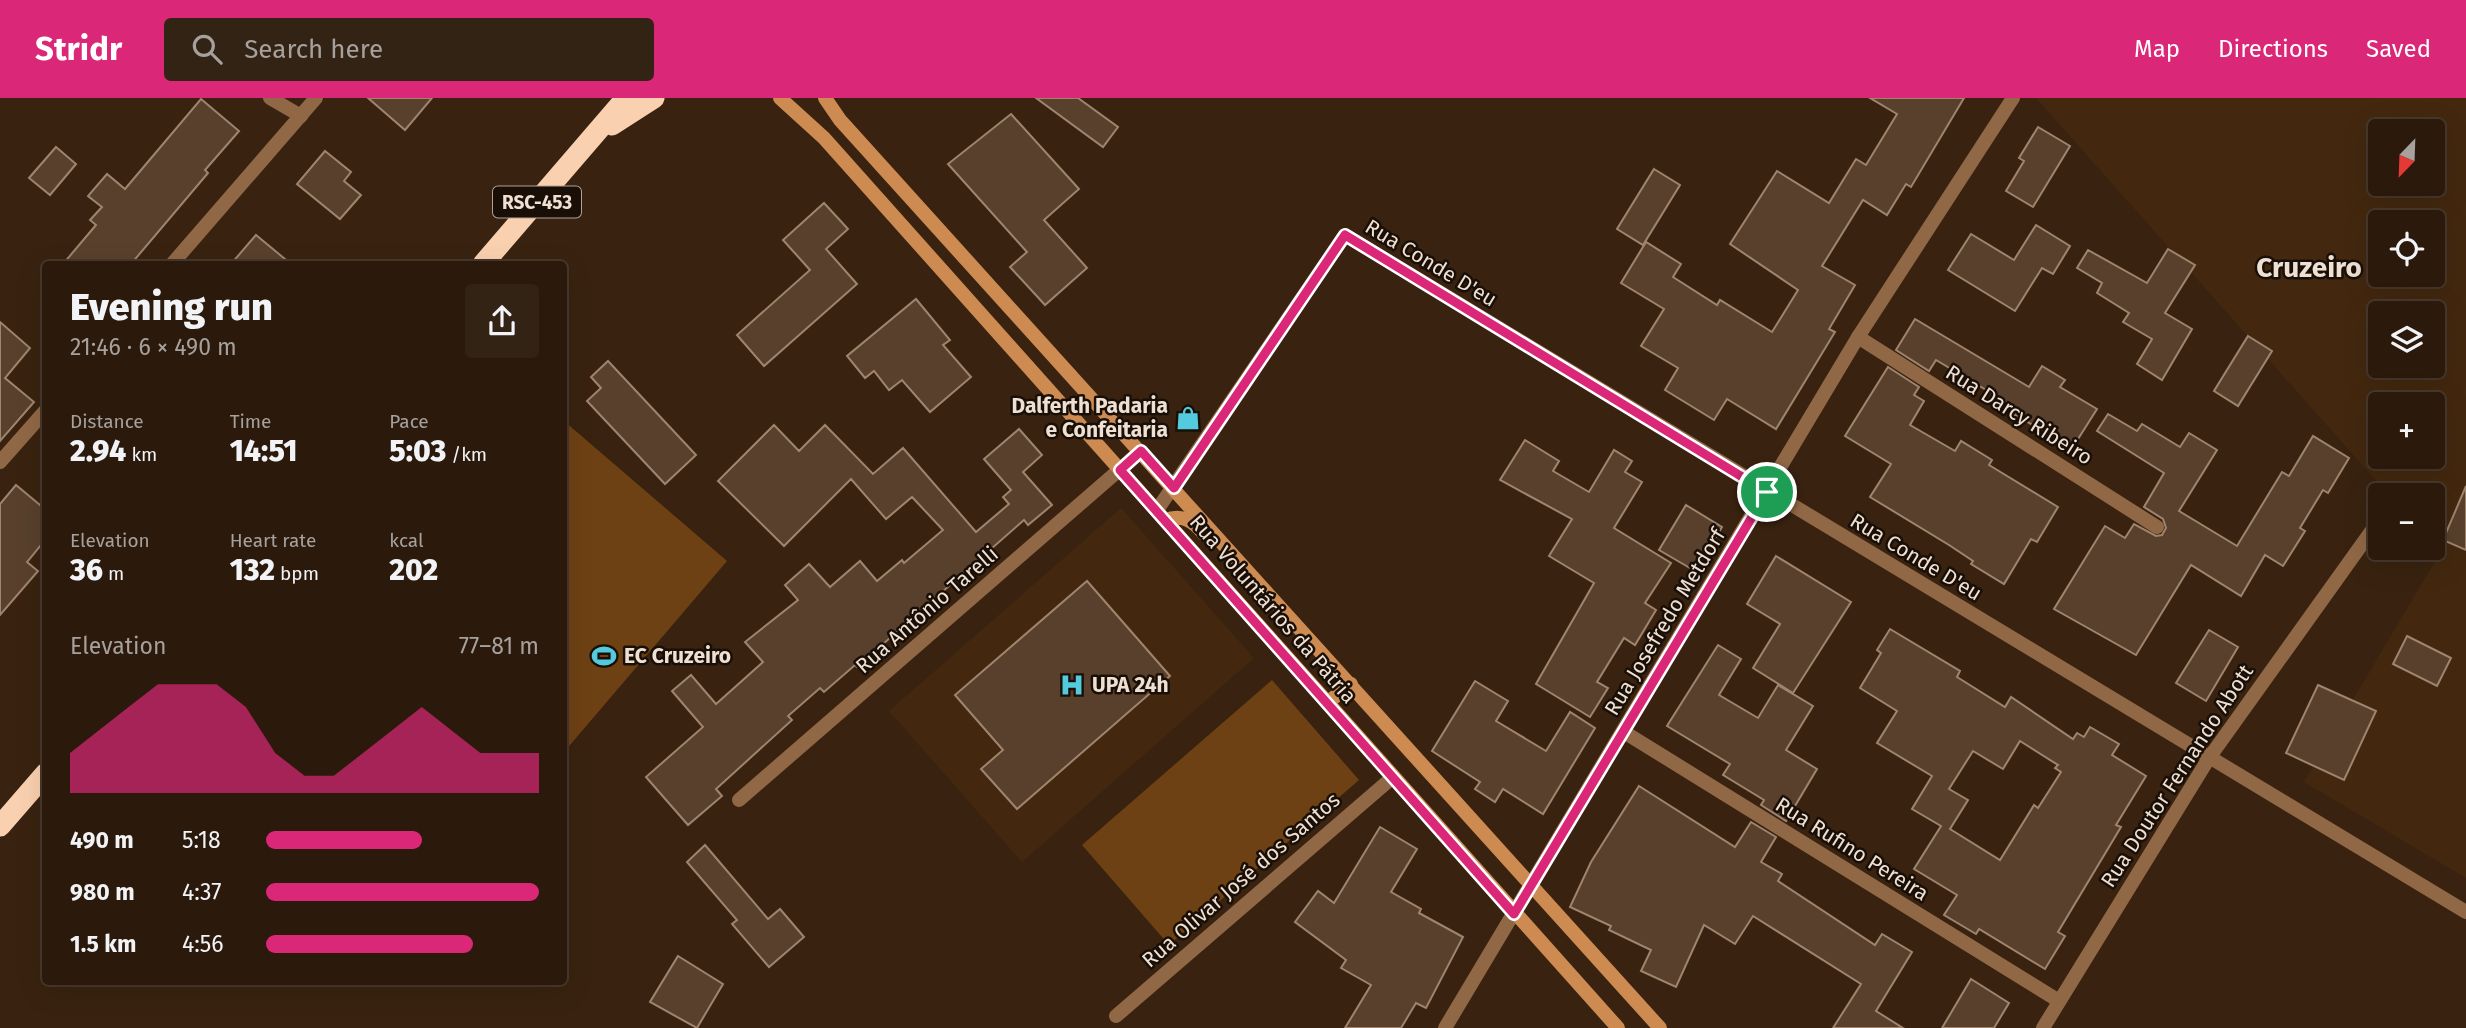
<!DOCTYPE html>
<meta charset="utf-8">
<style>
:root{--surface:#2b1a0c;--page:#332315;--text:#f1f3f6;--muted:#a6a19d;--line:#47382d;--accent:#db2777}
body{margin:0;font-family:"Fira Sans",sans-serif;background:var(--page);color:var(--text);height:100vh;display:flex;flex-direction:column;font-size:26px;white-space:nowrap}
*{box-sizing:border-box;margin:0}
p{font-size:23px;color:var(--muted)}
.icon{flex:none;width:38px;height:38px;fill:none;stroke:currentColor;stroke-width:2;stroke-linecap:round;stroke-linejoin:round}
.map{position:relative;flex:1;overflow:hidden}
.details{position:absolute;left:42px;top:163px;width:525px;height:724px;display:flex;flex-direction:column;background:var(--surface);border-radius:7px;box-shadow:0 7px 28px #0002,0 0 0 2px var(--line)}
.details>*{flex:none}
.needle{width:46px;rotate:203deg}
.buttons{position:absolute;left:2368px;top:21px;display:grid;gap:14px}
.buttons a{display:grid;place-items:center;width:77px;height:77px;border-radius:7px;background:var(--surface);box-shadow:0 7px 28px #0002,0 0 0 2px var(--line);font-size:35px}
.pin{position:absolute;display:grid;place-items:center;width:60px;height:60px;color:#fff;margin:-30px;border:4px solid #fff;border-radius:50%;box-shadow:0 2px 7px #0007}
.round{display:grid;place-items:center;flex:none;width:74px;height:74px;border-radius:7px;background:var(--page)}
.summary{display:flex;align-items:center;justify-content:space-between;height:119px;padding:0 28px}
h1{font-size:38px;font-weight:800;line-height:52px}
.metrics{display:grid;grid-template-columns:repeat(3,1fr);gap:10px;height:119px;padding:7px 28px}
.metrics div{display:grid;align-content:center}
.metrics b{font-size:30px;font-weight:800}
.metrics small{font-size:19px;font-weight:400}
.metrics p{font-size:19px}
.chart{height:196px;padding:14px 28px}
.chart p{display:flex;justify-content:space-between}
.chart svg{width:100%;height:126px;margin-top:7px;fill:var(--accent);opacity:.7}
ul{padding:0 28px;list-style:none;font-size:23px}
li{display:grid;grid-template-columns:112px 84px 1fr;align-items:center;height:52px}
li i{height:18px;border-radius:9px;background:var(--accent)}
header{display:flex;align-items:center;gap:42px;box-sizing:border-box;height:98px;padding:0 35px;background:var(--accent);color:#fff}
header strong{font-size:33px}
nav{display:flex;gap:38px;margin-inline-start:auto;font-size:24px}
.search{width:490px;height:63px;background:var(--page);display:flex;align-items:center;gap:18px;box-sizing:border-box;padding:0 24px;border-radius:7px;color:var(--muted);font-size:26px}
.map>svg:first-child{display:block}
.built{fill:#43280f;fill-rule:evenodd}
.green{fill:#6e4114}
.building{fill:#58402c;stroke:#9f846e;stroke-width:2;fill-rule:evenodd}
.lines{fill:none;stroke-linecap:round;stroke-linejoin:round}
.street{stroke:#916846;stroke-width:14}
.secondary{stroke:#cd8b52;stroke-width:14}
.highway{stroke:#fad1b0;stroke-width:21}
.route-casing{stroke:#fff;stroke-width:14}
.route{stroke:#db2777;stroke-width:9}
.labels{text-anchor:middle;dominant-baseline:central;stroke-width:5;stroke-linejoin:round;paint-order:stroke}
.shield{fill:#190f07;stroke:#afa196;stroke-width:2}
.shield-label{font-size:19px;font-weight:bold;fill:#efe0d4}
.street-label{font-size:21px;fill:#efe0d4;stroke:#190f07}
.poi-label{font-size:21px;font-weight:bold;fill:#efe0d4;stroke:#190f07;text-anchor:start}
.district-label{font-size:28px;font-weight:bold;fill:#efe0d4;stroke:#190f07}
</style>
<header>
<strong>Stridr</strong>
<div class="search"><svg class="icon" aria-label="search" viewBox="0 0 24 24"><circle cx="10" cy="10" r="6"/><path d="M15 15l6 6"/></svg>Search here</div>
<nav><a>Map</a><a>Directions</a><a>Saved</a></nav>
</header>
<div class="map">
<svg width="2466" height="930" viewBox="0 0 2466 930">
<rect width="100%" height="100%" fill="#392310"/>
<!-- built -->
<g class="built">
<path d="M 2036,0 L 2466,0 L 2466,780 L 2304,684 L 2440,455 L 2433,446 L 2432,397 L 2389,397 ZM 2380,33 L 2432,33 L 2432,86 L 2380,86 ZM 2380,124 L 2432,124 L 2432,177 L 2380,177 ZM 2380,215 L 2432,215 L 2432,268 L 2380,268 ZM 2380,306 L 2432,306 L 2432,359 L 2380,359 Z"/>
<polygon points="1121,410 1254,560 1022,764 889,613"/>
</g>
<!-- green -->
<g class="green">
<polygon points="564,323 727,463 564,654"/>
<polygon points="1272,582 1359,682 1169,847 1082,747"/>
</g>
<!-- building -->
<g class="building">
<polygon points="368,0 432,0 405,32"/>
<polygon points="1036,0 1078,0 1118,29 1103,49"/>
<polygon points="1870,0 1964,0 1911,89 1906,86 1887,117 1863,102 1822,168 1855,187 1829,231 1835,234 1776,331 1727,301 1714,322 1665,292 1678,270 1641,248 1664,211 1621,185 1646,144 1681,166 1673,179 1717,207 1720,202 1772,234 1798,192 1730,146 1777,73 1829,105 1856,61 1866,67 1897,16"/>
<polygon points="201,1 239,33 205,72 208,75 131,166 63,166 96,127 90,122 102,109 88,98 107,76 125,91"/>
<polygon points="1011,16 1079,91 1044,122 1087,170 1045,207 1010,169 1027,154 948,66"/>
<polygon points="2038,29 2070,48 2033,109 2006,93 2024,63 2019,60"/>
<polygon points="56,49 76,66 50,97 29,80"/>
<polygon points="325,53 351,74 344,83 361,97 340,121 297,86"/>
<polygon points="1654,71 1680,87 1643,147 1617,131"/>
<polygon points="824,105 848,131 826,151 857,186 764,268 737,237 810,172 783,142"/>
<polygon points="2036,127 2070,148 2053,176 2042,170 2015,213 1948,172 1971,136 2014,162"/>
<polygon points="256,137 291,166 231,166"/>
<polygon points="2168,151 2195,167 2165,215 2192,231 2162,282 2137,266 2152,241 2123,224 2129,215 2097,195 2102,185 2077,170 2088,152 2147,185"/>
<polygon points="916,201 950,242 943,247 971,279 930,314 902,282 889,292 874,273 865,280 847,258"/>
<polygon points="1915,221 2029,289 2042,268 2065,282 2060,289 2097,311 2073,349 2013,316 2016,310 1936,262 1929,273 1896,252"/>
<polygon points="0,224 30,250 5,280 34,304 0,343"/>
<polygon points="2248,238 2272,253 2238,308 2214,293"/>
<polygon points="608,263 696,357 665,386 587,303 601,290 591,279"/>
<polygon points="1888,269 1919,289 1914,297 1924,303 1910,327 1955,353 1961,343 1992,362 1989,367 2058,409 2037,444 2031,441 2004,486 1971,466 1973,463 1949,447 1870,399 1891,366 1845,338"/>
<polygon points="2108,316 2137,333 2142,326 2180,349 2189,335 2217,352 2179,413 2237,448 2282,374 2289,378 2313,338 2349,360 2328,395 2323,392 2300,430 2305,433 2283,468 2265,457 2241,498 2191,467 2136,557 2054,511 2105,428 2125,440 2134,426 2156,438 2162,437 2166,430 2163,421 2144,409 2164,375 2097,333"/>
<polygon points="774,327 799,353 825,327 873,376 903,350 976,434 1009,406 1003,399 1011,392 984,361 1019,331 1042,357 1023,374 1052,407 1028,427 1024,422 857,569 855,567 824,594 820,590 788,618 792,622 716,691 722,698 688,727 646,679 703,629 672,593 691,577 716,606 763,564 745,544 798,502 785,487 809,466 830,489 860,463 877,483 902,462 904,465 943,432 912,399 886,421 851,381 784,448 718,383"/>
<polygon points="1525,342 1559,363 1553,373 1589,394 1614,352 1632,363 1625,374 1642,384 1614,430 1671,465 1645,505 1656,512 1635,547 1624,540 1597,584 1608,590 1590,619 1536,586 1594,485 1549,458 1572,421 1500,382"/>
<polygon points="16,387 46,412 46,441 27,464 38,473 0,517 0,406"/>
<polygon points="2466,388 2466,452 2443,442"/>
<polygon points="1686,407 1722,429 1695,473 1659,452"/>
<polygon points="1776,458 1851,504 1793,595 1753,570 1780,526 1747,506"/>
<polygon points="1087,483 1170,578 1017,711 981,671 1003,652 955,597"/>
<path d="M 1890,531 L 1960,573 L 1957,579 L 2005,609 L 2011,599 L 2073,641 L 2077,635 L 2084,639 L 2090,629 L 2119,646 L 2112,657 L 2146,678 L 2116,727 L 2121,729 L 2058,834 L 2065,838 L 2045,871 L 1979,831 L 1976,836 L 1944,817 L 1957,797 L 1914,771 L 1941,728 L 1912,711 L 1932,678 L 1877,645 L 1897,613 L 1860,590 L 1881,555 L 1877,552 ZM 2020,643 L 2058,667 L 2055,670 L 2061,674 L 2038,710 L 2034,707 L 2000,762 L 1950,731 L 1968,702 L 1949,691 L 1973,653 L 2003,671 Z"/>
<polygon points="2209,532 2238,549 2206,603 2176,585"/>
<polygon points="2407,538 2451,560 2437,588 2393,566"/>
<polygon points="1718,547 1741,561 1719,597 1758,620 1778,587 1813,608 1786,652 1817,671 1786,723 1761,707 1764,702 1723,677 1730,666 1667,628"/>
<polygon points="1475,583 1508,603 1496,623 1546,653 1570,614 1595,630 1543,716 1503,691 1495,704 1475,691 1480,684 1432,653"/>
<polygon points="2318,587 2376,613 2344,682 2286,655"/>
<polygon points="1639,688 1735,749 1751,724 1776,739 1761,764 1782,776 1778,783 1875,847 1882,836 1912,854 1876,913 1903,930 1833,930 1861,886 1753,818 1735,846 1704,827 1676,889 1641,873 1651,852 1609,832 1611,828 1570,809 1591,764"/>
<polygon points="1380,729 1417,751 1391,794 1421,811 1419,815 1463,839 1426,910 1416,905 1401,930 1345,930 1371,887 1341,870 1346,862 1295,824 1318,793 1334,805"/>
<polygon points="705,747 768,821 780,811 804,839 769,869 732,826 737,822 687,764"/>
<polygon points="678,858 723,886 697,930 650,904"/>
<polygon points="1971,881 2009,905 1994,930 1942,930"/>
</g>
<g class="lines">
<!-- street -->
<g class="street">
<polyline points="270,0 301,18"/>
<polyline points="172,166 316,0"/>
<polyline points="1858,239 2157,429"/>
<polyline points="0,364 46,312"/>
<polyline points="1157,412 1345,137 2466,814"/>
<polyline points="1624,634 2059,903"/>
<polyline points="739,702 1141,353"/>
<polyline points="1116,918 1393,679"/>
<polyline points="1445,930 1858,239 2013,0"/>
<polyline points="2043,930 2209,660 2380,421"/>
</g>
<!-- secondary -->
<g class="secondary">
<polyline points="780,0 824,40 1618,930"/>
<polyline points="825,0 840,22 1660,930"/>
<path d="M 1165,422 C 1183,416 1193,423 1204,436"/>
<polyline points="1327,605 1351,586"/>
</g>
<!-- highway -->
<g class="highway">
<polyline points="612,27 654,0"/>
<polyline points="483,166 626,0"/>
<polyline points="0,728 46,675"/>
</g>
</g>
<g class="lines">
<!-- route casing -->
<g class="route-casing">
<polygon id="route" points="1345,137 1767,394 1514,816 1120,372 1141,353 1174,390"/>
</g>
<!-- route -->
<use href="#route" class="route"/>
</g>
<!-- icons -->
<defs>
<g id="shop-bare" transform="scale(1.89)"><path d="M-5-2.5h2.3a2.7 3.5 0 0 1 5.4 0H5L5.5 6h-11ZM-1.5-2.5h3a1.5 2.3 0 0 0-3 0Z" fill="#54cade" stroke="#190f07" stroke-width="2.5" paint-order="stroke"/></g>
<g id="stadium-bare" transform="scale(1.89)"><path d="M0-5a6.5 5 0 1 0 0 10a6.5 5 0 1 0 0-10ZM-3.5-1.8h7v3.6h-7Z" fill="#54cade" stroke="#190f07" stroke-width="2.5" paint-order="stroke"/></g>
<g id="hospital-bare" transform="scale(1.89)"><path d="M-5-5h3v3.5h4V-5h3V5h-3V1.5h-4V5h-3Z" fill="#54cade" stroke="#190f07" stroke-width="2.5" paint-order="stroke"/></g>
</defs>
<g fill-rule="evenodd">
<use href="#shop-bare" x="1188" y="320"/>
<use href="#stadium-bare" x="604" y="558"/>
<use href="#hospital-bare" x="1072" y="587"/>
</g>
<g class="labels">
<!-- shield labels -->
<rect class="shield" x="493" y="88.5" width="88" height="31" rx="5"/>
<g class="shield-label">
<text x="537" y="104">RSC-453</text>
</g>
<!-- street labels -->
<g class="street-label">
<text transform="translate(1431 165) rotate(31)">Rua Conde D'eu</text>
<text transform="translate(2019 317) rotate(32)">Rua Darcy Ribeiro</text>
<text transform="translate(1916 459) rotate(31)">Rua Conde D'eu</text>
<text transform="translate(1273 511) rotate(49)">Rua Voluntários da Pátria</text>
<text transform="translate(927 512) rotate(-41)">Rua Antônio Tarelli</text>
<text transform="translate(1665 524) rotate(-59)">Rua Josefredo Metdorf</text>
<text transform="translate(2177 678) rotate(-57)">Rua Doutor Fernando Abott</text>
<text transform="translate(1852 751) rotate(32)">Rua Rufino Pereira</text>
<text transform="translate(1241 782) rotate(-41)">Rua Olivar José dos Santos</text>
</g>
<!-- poi labels -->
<g class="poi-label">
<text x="1168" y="308" text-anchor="end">Dalferth Padaria<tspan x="1168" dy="24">e Confeitaria</tspan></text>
<text x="624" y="558">EC Cruzeiro</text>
<text x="1092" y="587">UPA 24h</text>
</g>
<!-- district labels -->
<g class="district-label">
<text x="2309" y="169">Cruzeiro</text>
</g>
</g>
</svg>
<div class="buttons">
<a><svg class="needle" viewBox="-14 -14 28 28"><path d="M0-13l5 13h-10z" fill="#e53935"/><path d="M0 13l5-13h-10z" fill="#a6a19d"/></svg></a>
<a><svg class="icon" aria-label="locate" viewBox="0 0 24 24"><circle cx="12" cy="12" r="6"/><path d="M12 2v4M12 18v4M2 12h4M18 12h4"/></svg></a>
<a><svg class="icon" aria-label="layers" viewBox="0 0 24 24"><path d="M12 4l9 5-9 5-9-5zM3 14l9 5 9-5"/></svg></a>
<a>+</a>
<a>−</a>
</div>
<div class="pin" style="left:1767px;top:394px;background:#1e9e55"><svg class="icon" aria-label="arrive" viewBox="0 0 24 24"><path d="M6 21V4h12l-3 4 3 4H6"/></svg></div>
<section class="details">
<div class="summary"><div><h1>Evening run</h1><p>21:46 · 6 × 490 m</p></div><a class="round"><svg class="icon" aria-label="share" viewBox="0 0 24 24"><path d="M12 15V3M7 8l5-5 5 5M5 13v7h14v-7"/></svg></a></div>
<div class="metrics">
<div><p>Distance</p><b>2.94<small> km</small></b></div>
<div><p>Time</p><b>14:51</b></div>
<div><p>Pace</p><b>5:03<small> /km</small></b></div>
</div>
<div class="metrics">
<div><p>Elevation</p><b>36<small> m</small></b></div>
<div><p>Heart rate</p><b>132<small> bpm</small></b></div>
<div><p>kcal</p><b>202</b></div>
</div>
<div class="chart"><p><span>Elevation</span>77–81 m</p>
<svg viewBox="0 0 160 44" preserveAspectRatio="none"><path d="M0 44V30L10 22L20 14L30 6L40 6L50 6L60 14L70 30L80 38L90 38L100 30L110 22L120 14L130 22L140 30L150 30L160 30V44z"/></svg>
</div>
<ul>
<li><b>490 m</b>5:18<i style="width:57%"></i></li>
<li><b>980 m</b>4:37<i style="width:100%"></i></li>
<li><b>1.5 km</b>4:56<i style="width:76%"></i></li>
</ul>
</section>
</div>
